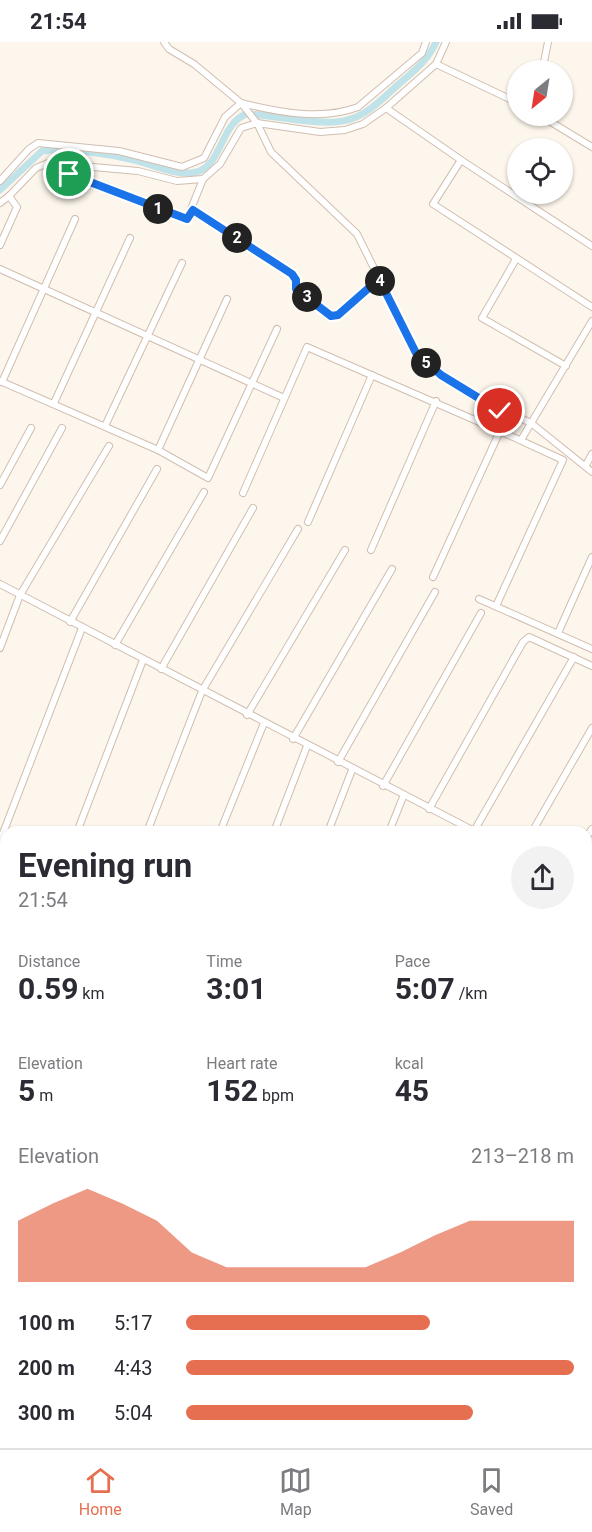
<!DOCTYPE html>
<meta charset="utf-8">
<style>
:root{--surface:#fff;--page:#f2f2f3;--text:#2b2b33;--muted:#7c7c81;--line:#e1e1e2;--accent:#e76f51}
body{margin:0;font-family:Roboto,sans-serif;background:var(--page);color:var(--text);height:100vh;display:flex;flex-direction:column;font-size:22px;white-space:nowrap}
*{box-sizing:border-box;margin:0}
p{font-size:20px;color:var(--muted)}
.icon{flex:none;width:33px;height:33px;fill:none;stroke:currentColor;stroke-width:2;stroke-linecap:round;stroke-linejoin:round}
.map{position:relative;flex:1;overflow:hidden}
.panel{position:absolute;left:0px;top:784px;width:592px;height:622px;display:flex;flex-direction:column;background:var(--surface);border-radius:18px 18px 0 0;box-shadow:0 2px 4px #0004}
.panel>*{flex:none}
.needle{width:39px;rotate:210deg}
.buttons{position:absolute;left:507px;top:18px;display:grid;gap:12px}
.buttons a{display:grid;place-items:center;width:66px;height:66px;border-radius:50%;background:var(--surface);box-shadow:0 2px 4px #0004;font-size:30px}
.pin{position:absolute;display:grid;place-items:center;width:51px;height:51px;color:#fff;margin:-26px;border:3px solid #fff;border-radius:50%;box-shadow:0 2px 6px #0007}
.km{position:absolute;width:30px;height:30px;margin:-15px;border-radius:50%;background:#222;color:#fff;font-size:16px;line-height:30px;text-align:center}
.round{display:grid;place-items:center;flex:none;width:63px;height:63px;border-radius:32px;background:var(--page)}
.summary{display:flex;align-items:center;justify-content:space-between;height:102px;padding:0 18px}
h1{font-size:33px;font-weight:700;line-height:45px}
.figures{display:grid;grid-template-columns:repeat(3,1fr);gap:9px;height:102px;padding:6px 18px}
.figures div{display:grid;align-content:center}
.figures b{font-size:30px;font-weight:700}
.figures small{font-size:16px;font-weight:400}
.figures p{font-size:16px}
.chart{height:168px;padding:12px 18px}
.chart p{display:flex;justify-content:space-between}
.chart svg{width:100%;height:108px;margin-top:6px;fill:var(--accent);opacity:.7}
ul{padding:0 18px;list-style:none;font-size:20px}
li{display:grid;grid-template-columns:96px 72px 1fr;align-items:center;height:45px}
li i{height:15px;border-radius:8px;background:var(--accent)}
.status{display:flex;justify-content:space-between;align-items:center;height:42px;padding:0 30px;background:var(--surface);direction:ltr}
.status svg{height:16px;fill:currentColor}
.menu{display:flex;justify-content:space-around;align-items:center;height:84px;border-top:2px solid var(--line);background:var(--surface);font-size:16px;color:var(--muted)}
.menu a{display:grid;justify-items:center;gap:3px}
.menu .on{color:var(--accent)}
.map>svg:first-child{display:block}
.residential{fill:#f5e8da}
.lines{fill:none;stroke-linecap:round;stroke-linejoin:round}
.canal{stroke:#bfe3e8;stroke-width:7}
.minor-casing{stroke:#d1beb0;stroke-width:8}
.trunk-casing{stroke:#dad1cd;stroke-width:13}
.minor{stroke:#fff;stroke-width:6}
.trunk{stroke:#f9c8a4;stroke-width:10}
.route-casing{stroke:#fff;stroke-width:12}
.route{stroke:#1a73e8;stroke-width:8}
</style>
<div class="status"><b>21:54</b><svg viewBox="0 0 49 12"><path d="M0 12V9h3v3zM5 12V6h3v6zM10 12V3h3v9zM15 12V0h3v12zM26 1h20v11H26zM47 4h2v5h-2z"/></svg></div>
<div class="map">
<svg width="592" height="1406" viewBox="0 0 592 1406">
<rect width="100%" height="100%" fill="#fdf6ec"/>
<!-- residential -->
<polygon class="residential" points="6,1127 6,1401 442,1401 439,1406 0,1406 0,1137"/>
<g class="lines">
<!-- canal -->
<path class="canal" d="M 0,148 L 42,109 C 67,105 109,112 134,118 C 152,122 178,135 197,130 C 223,121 220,83 246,72 C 275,73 322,85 347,78 C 367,74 385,54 400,41 C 414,29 429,17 436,0"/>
<!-- minor casing -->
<g class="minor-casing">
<g id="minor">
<polyline points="164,0 169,7 194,22 241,61 257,81 271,110 357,192 416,311 441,333 472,354 531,381 592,430"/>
<polyline points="436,22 518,61"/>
<polyline points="543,25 548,0"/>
<polyline points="386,66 461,118"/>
<polyline points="541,74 592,105"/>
<polyline points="61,122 75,135 187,177 203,137 220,122 241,86 257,81 320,90 345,88 363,82 386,66 436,22 446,0"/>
<path d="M 0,139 L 29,107 L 38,101 L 119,109 L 182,125 L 204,116 L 225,75 L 241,61 C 278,70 322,79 358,65 L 422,11 L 426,0"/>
<polyline points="9,154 36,126 48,121 138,129 177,139 203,137"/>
<polyline points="0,161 9,154 17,165 0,203"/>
<polyline points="193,168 292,232 296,247 331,274 338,273 379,237"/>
<polyline points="592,204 461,118 433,162 592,265"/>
<polyline points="516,217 482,276 566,324"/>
<polyline points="0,227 284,356"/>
<polyline points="0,339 158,408 208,436 277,287"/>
<polyline points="2,340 75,177"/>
<polyline points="54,361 130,196"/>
<polyline points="105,384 182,221"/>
<polyline points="521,398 592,279"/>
<polyline points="158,408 227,257"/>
<polyline points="586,423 592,412"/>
<polyline points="0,443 31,386"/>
<polyline points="243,451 307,305 500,389"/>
<polyline points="308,480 372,333"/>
<polyline points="0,499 62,386"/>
<polyline points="371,508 436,359"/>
<polyline points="433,535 500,389 563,418 496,564"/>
<polyline points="0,542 476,790"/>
<polyline points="479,557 592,607"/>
<polyline points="70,580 157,427"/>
<polyline points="558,591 592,515"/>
<polyline points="115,603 204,450"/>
<polyline points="0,606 20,553 109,404"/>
<polyline points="161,627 253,466"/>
<polyline points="247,673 345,508"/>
<polyline points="293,697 392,527"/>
<polyline points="338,720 435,550"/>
<polyline points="383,744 481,571"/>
<polyline points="429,767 523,600 529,595 592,624"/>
<polyline points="474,789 574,615"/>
<polyline points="77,790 143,618"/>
<polyline points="147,790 202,649 298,487"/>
<polyline points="220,790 264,681"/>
<polyline points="274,790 307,704"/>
<polyline points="328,790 352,728"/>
<polyline points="389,790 403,755"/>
<polyline points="532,790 592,686"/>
<polyline points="586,796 592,787"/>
<polyline points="0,799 82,586"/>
<polyline points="586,845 592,848"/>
<polyline points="586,866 592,856"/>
<polyline points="0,869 6,871"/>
<polyline points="0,928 6,932"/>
<polyline points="586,967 592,971"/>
<polyline points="586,987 592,977"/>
<polyline points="0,995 6,999"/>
<polyline points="0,1025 6,1015"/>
<polyline points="586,1107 592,1110"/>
<polyline points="0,1138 6,1129"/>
<polyline points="0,1196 6,1199"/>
<polyline points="586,1296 592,1299"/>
<polyline points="0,1360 6,1348"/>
<polyline points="82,1401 93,1406"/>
<polyline points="423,1401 434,1406"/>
<polyline points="259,1406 261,1401"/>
<polyline points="341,1406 344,1401"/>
<polyline points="489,1406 492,1401"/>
</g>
</g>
<!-- trunk casing -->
<g class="trunk-casing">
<g id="trunk">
<polyline points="586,1195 592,1186"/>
<polyline points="586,1213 592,1204"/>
<polyline points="466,1406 469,1401"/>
<polyline points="477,1406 479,1401"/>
</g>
</g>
<!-- minor -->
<use href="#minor" class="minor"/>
<!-- trunk -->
<use href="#trunk" class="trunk"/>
</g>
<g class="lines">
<!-- route casing -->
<g class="route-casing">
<polyline id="route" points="69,132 187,177 193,168 292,232 296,238 296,247 331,274 338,273 379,237 416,311 441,333 500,369"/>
</g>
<!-- route -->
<use href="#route" class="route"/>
</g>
</svg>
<div class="buttons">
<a><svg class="needle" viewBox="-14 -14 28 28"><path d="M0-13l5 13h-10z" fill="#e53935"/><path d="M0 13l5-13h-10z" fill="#7c7c81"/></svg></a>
<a><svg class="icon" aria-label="locate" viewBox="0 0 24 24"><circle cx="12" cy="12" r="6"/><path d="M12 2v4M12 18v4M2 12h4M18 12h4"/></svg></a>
</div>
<div class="pin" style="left:69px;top:132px;background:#1e9e55"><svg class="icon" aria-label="arrive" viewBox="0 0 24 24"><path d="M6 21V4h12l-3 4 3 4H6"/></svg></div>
<div class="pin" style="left:500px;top:369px;background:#d93025"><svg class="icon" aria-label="check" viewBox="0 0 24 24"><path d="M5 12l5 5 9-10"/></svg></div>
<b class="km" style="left:158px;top:167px">1</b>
<b class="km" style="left:237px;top:196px">2</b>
<b class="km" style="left:307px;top:255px">3</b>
<b class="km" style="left:380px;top:239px">4</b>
<b class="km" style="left:426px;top:321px">5</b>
<section class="panel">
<div class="summary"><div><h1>Evening run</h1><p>21:54</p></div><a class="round"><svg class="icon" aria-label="share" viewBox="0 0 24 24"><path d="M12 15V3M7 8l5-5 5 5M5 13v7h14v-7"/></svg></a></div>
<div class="figures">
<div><p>Distance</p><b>0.59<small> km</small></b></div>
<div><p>Time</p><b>3:01</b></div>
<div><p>Pace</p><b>5:07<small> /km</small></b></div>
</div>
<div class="figures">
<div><p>Elevation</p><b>5<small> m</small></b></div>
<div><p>Heart rate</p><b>152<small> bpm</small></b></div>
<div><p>kcal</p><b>45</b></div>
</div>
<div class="chart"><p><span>Elevation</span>213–218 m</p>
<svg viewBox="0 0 160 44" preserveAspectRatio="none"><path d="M0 44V19L10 12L20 6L30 12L40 19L50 32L60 38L70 38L80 38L90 38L100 38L110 32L120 25L130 19L140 19L150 19L160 19V44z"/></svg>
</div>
<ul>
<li><b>100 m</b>5:17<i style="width:63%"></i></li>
<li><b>200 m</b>4:43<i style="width:100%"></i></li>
<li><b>300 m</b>5:04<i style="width:74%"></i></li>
</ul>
</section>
</div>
<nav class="menu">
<a class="on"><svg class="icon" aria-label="home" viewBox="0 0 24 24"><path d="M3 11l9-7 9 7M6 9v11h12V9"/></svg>Home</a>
<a><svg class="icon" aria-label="map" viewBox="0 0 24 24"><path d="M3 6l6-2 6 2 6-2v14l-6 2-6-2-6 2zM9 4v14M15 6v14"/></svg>Map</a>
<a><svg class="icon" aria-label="saved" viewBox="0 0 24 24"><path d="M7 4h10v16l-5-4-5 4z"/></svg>Saved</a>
</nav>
